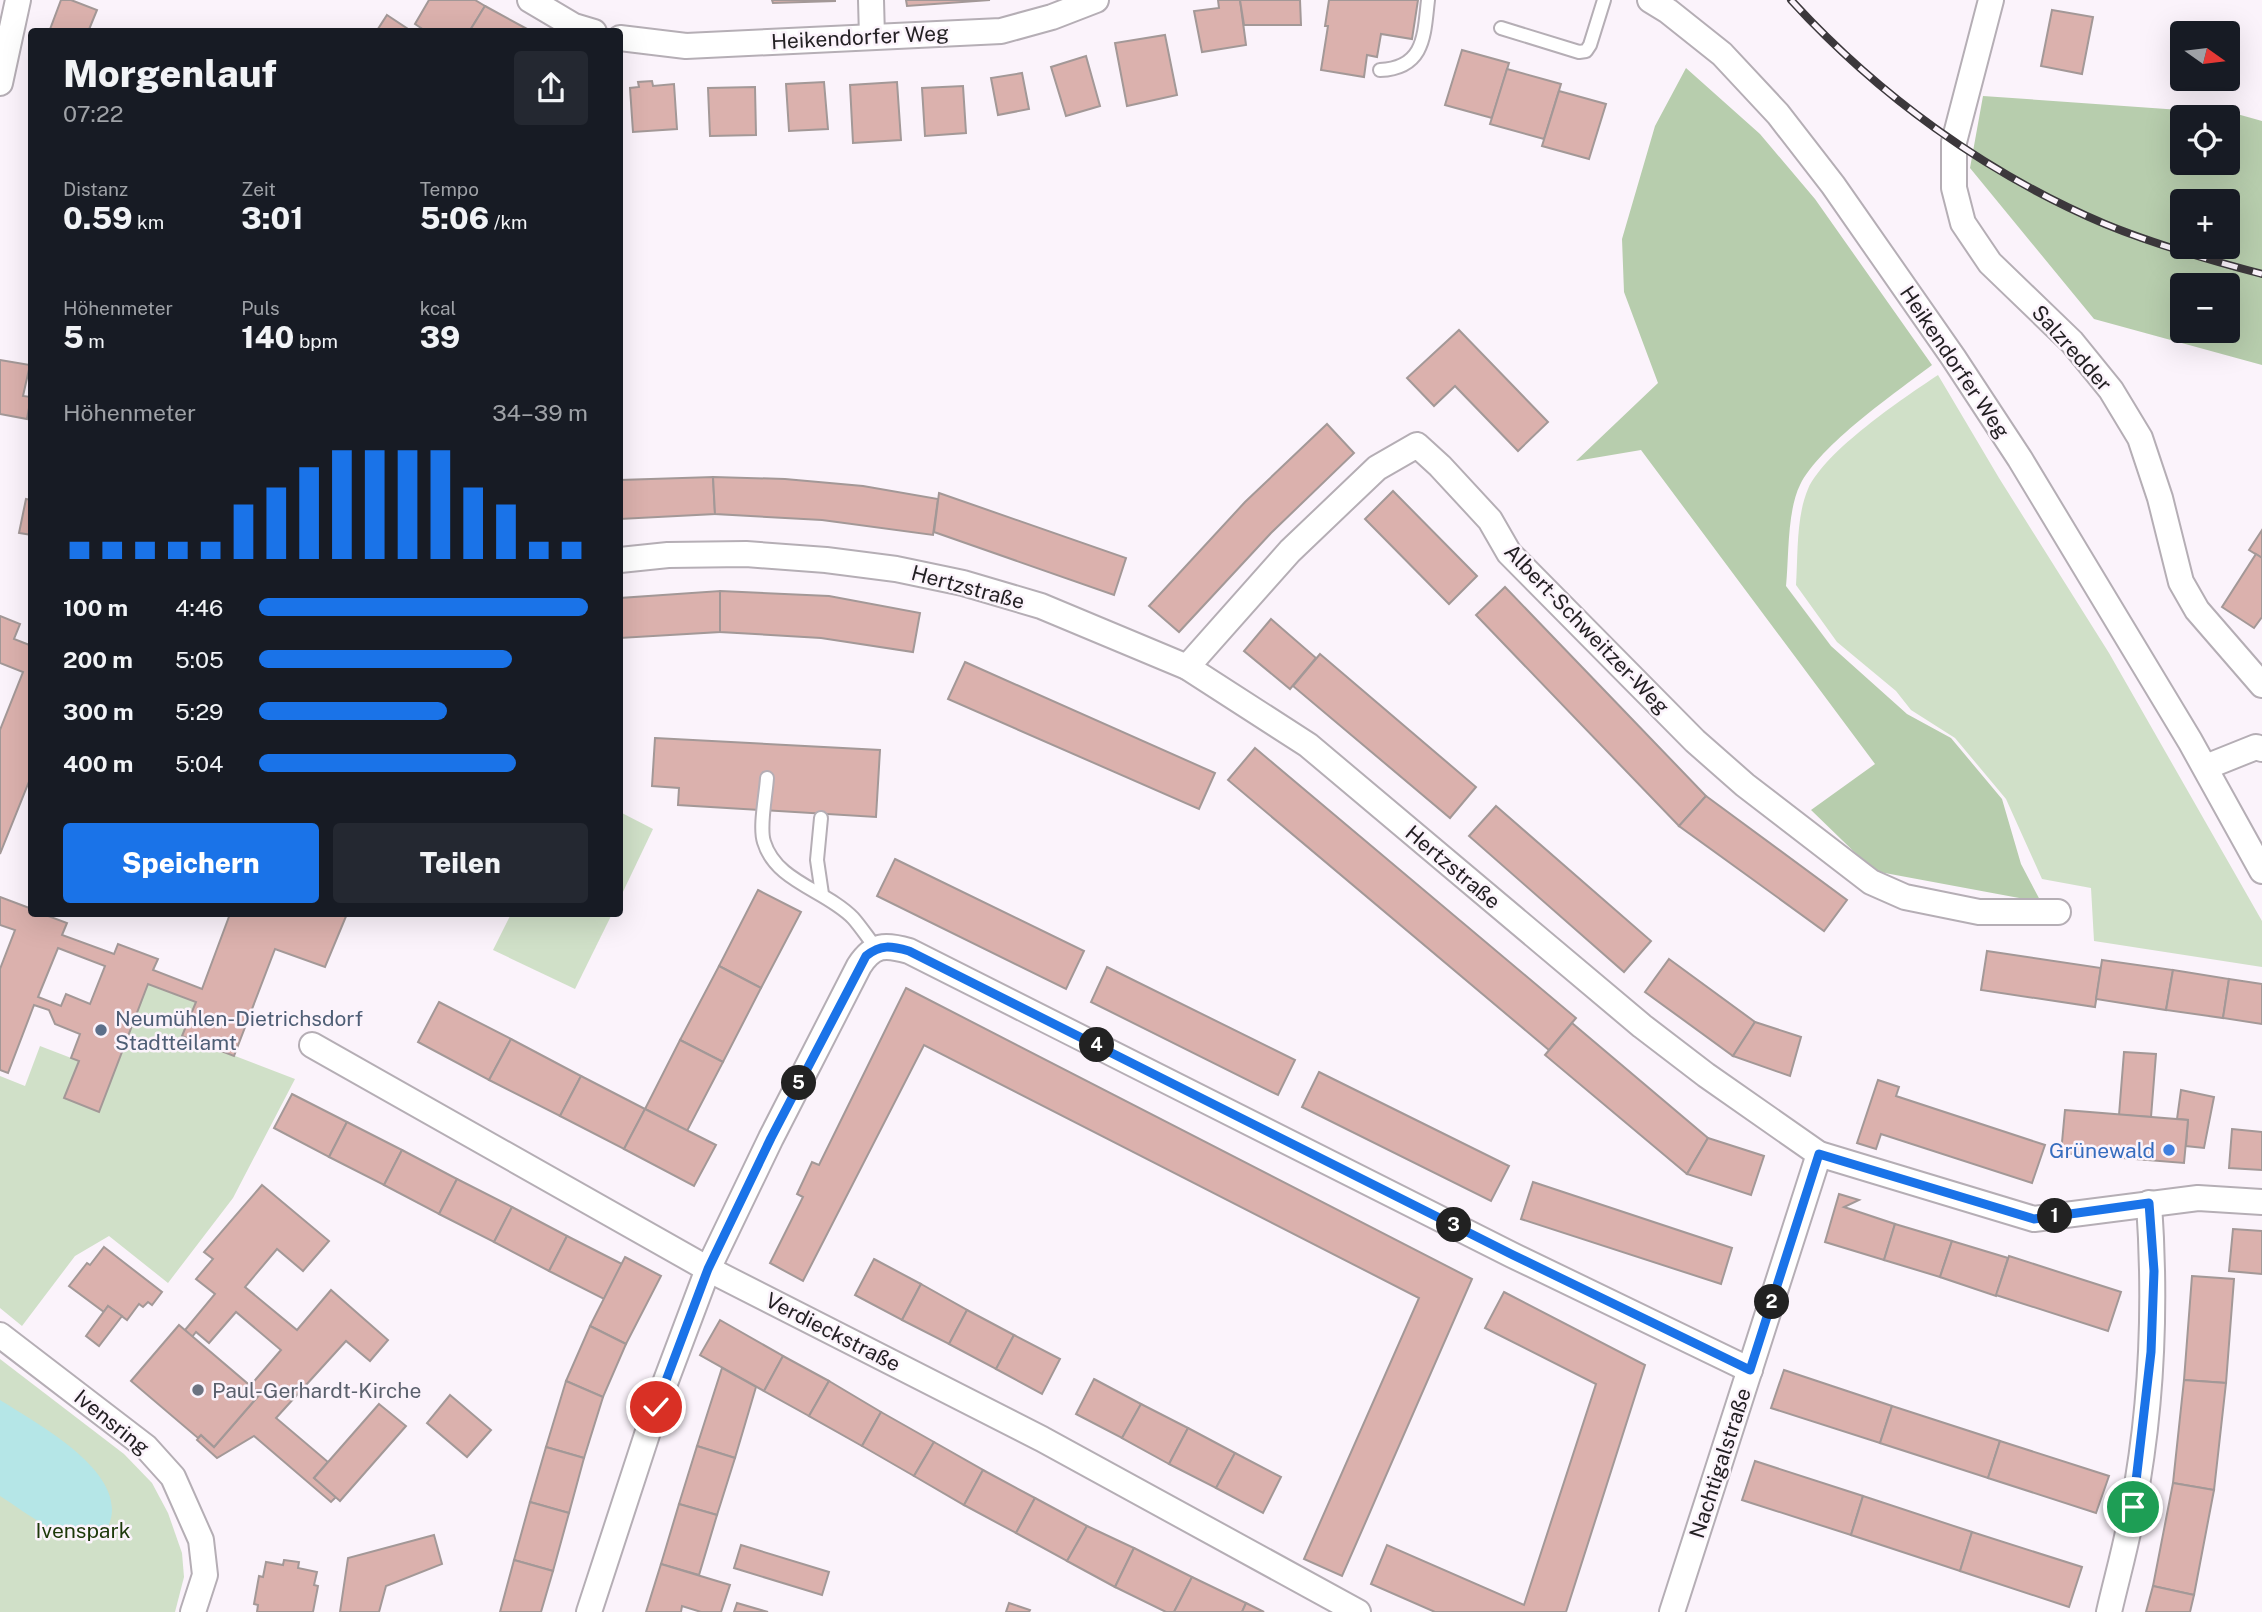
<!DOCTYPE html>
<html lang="de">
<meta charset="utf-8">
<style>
:root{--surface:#171b24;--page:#242831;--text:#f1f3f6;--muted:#9ea1a6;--accent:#1a73e8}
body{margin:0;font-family:"Public Sans",sans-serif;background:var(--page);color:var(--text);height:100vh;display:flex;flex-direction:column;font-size:26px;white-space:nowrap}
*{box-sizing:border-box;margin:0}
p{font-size:23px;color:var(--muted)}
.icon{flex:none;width:38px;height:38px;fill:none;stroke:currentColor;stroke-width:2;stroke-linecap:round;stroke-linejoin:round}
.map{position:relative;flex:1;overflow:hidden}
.drawer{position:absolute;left:28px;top:28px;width:595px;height:889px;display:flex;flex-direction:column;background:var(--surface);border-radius:7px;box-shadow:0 7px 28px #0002}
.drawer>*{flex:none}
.needle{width:46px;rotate:104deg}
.tools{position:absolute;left:2170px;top:21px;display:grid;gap:14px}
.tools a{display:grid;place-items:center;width:70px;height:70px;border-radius:7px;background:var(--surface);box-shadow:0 7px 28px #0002;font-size:35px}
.pin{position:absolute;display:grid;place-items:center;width:60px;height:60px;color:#fff;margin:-30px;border:4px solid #fff;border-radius:50%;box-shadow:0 2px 7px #0007}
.km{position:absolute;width:35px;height:35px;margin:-18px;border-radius:50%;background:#222;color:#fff;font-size:19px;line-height:35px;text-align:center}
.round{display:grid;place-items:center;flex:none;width:74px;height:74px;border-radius:7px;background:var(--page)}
.headline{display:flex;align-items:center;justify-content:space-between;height:119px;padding:0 35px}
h1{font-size:38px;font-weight:800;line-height:52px}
.metrics{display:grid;grid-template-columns:repeat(3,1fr);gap:10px;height:119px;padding:7px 35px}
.metrics div{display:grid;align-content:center}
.metrics b{font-size:30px;font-weight:800}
.metrics small{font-size:19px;font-weight:400}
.metrics p{font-size:19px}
.chart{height:196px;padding:14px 35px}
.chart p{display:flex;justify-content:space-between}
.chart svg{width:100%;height:126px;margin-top:7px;stroke:var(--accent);stroke-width:6}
.cta{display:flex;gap:14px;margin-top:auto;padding:14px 35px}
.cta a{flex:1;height:80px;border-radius:7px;background:var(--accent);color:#fff;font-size:28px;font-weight:800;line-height:80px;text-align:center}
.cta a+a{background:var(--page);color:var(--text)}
ul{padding:0 35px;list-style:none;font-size:23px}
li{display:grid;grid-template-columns:112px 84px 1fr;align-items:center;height:52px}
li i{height:18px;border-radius:9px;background:var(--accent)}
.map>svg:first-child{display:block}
.green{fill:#d0e0c8}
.forest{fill:#b7cdad;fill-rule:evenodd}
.water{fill:#b5e6e7}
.building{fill:#dbb1ad;stroke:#a39897;stroke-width:2;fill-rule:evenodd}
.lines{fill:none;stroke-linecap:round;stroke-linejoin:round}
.service-casing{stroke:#b5aeb5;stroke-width:16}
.minor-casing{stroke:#b5aeb5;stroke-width:28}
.service{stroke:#fff;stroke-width:12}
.minor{stroke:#fff;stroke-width:24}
.rail-casing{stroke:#3c383c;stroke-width:8}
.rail{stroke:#fbf3fb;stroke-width:5;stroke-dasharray:16;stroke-linecap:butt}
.route-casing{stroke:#fff;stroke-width:14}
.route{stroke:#1a73e8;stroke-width:9}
.service-dot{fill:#5c6f8a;stroke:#fbf3fb;stroke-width:2.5}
.shop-dot{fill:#3f7fe0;stroke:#fbf3fb;stroke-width:2.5}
.worship-dot{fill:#6b7280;stroke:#fbf3fb;stroke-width:2.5}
.labels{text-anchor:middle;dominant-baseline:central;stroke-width:5;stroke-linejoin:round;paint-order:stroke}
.street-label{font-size:21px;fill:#232023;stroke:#fbf3fb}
.service-label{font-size:21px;fill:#4e5e75;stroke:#fbf3fb;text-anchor:start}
.shop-label{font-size:21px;fill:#366cbe;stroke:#fbf3fb;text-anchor:end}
.worship-label{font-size:21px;fill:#5b616d;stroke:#fbf3fb;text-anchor:start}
.park-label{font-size:21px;fill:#1d390a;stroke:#fbf3fb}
</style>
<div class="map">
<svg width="2262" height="1612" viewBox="0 0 2262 1612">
<rect width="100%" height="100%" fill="#fbf3fb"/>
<!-- green -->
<g class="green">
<path d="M 1938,375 L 1999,478 L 2109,653 L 2262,921 L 2262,967 L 2094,941 L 2091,888 L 2042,879 L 2006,799 L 1955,738 L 1911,710 L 1896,691 L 1837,642 L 1796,585 C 1798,555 1796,517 1808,489 C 1826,450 1902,399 1938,375 Z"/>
<polygon points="620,812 653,829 620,898"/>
<polygon points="511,914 612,914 575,989 493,950"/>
<polygon points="148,984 196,1002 183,1036 295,1079 233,1198 168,1283 109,1236 75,1256 22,1326 0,1308 0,1076 25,1086 40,1046 79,1061 64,1098 99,1111"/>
<polygon points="0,1359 124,1454 152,1483 168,1513 182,1553 184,1577 175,1612 0,1612"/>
</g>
<!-- forest -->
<g class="forest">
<path d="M 1686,68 L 1760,134 L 1815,199 L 1932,365 C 1895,393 1820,445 1800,485 C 1787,511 1789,557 1786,586 L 1831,646 L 1907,714 L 1951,738 L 2002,799 L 2021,864 L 2041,902 L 1874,871 L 1811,810 L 1875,764 L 1641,450 L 1576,461 L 1658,383 L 1624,292 L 1622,239 L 1655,126 Z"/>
<path d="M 1983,96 L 2237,114 L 2262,121 L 2262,365 L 2094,319 L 1970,168 ZM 2182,117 L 2228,117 L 2228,163 L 2182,163 ZM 2182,201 L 2228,201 L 2228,247 L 2182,247 ZM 2182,285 L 2228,285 L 2228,331 L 2182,331 Z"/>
</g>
<!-- water -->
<path class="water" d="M 0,1400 C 39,1425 148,1482 100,1539 C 63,1544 30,1515 0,1496 Z"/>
<!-- building -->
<g class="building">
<polygon points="61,0 71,0 97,10 88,32 49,32"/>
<polygon points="429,0 475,0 485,6 469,32 427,32 415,24"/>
<polygon points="772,0 835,0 835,1 773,3"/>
<polygon points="906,0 990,0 907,6"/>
<polygon points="1218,0 1240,0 1246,45 1202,52 1194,11 1219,8"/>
<polygon points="1240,0 1300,0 1301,25 1244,25"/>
<polygon points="1329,0 1418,0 1412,39 1381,34 1377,57 1367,55 1364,77 1321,70 1328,26 1325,26"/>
<polygon points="485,6 529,30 528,32 469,32"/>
<polygon points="2052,10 2093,17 2082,74 2041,66"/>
<polygon points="387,15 411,31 410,32 376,32"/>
<polygon points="1165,35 1177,95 1127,106 1115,43"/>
<polygon points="1462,50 1509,63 1492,118 1445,105"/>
<polygon points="1086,56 1100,106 1066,116 1051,67"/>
<polygon points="1507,69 1561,84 1544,139 1490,124"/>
<polygon points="1022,73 1029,109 998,115 991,78"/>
<polygon points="652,81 653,86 674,84 677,129 633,132 630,88 639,87 638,82"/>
<polygon points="824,82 828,129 789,131 786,84"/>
<polygon points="897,82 901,140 853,143 850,85"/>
<polygon points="963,86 966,133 925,136 922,88"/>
<polygon points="755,87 756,135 710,136 708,88"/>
<polygon points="1559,91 1606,104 1589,159 1542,146"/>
<polygon points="1459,330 1548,422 1518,451 1455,386 1434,406 1407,378"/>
<polygon points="0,360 30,365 23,396 31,397 27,419 0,414"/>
<polygon points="1327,424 1354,453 1271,533 1179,632 1149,606 1245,502"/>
<polygon points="713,477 715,514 620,519 620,480"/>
<polygon points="713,477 785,479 863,486 938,499 933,535 822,520 715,514"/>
<polygon points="1393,491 1477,576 1449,604 1365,519"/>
<polygon points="939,493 1126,558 1114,595 934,532"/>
<polygon points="26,499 32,500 32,535 19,533"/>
<polygon points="2262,530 2262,558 2249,550"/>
<polygon points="2256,554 2262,558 2262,617 2254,628 2222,607"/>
<polygon points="1505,587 1706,796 1679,826 1476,615"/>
<polygon points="720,591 829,596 920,613 913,652 821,638 720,632"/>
<polygon points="720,591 720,632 620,638 620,598"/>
<polygon points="0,616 20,624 14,639 32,646 32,774 0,854 0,730 23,672 0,663"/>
<polygon points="1271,619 1316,658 1290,689 1244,651"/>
<polygon points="1320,654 1476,787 1450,818 1293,686"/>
<polygon points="965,662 1215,773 1199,809 948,699"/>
<polygon points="655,738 880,750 876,817 678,805 679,788 652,786"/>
<polygon points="1255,748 1576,1018 1549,1050 1228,780"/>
<polygon points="1706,796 1847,900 1824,931 1679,826"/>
<polygon points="1496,806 1651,941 1624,972 1469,836"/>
<polygon points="895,859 1084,951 1066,989 877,896"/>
<polygon points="758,890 801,912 761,988 719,966"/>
<path d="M 0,897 L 32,909 L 32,914 L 43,914 L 67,923 L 62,935 L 114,954 L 118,944 L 158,959 L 153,970 L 202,989 L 230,914 L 347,914 L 325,967 L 275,949 L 234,1056 L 182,1036 L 196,1002 L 148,984 L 99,1112 L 64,1098 L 79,1061 L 71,1058 L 80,1034 L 55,1024 L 49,1010 L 34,1005 L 8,1073 L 0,1070 L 0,969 L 15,930 L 0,925 ZM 58,948 L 105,966 L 90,1004 L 66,994 L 61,1006 L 38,997 Z"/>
<polygon points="1987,951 2101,968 2095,1007 1981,990"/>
<polygon points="1669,959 1755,1022 1733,1056 1645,992"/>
<polygon points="2102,960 2173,970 2166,1010 2096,999"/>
<polygon points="719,966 761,988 723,1062 680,1040"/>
<polygon points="1107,967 1295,1060 1278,1095 1091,1002"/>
<polygon points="2173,970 2229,979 2223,1018 2166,1010"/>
<polygon points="2229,979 2262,984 2262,1024 2223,1018"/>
<polygon points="906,988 1472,1279 1342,1576 1304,1559 1419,1298 924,1045 803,1281 770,1263 803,1197 797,1194 812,1162 819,1165"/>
<polygon points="439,1002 511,1039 489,1080 418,1042"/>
<polygon points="1755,1022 1801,1037 1790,1076 1733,1056"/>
<polygon points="1572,1023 1708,1138 1687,1174 1545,1055"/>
<polygon points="511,1039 581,1076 560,1116 489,1080"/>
<polygon points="680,1040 723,1062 687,1131 645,1109"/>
<polygon points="2124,1052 2156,1054 2151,1117 2119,1115"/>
<polygon points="1319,1072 1509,1166 1491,1201 1302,1107"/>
<polygon points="581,1076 645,1109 624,1149 560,1116"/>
<polygon points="1878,1080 1899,1087 1896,1096 2045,1145 2032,1183 1881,1134 1876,1149 1857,1143"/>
<polygon points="2181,1090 2214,1097 2204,1148 2186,1146 2188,1120 2177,1119"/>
<polygon points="292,1094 347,1122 329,1157 274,1128"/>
<polygon points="645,1109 716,1145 694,1186 624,1149"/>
<polygon points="2065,1110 2188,1120 2184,1163 2061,1153"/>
<polygon points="347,1122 402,1150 384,1185 329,1157"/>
<polygon points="2232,1129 2262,1132 2262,1170 2229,1168"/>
<polygon points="1708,1138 1764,1156 1751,1195 1687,1174"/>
<polygon points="402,1150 457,1179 439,1214 384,1185"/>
<polygon points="457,1179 512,1207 494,1242 439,1214"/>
<polygon points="1533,1182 1732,1248 1721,1284 1521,1219"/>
<polygon points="262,1185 329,1241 303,1271 277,1249 245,1287 297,1330 331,1290 388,1340 370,1361 346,1341 276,1418 328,1462 314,1478 336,1497 331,1502 254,1436 217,1458 197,1440 201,1435 214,1447 260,1394 250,1386 281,1350 236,1312 209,1343 196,1332 192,1337 185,1330 215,1294 196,1279 213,1259 204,1252"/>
<polygon points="1839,1194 1859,1200 1844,1207 1895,1224 1884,1260 1825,1242"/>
<polygon points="512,1207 567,1236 549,1271 494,1242"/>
<polygon points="1895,1224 1952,1241 1940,1277 1884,1260"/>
<polygon points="2233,1229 2262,1231 2262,1274 2229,1271"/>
<polygon points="567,1236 622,1264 604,1299 549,1271"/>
<polygon points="1952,1241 2008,1258 1996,1296 1940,1277"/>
<polygon points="104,1247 162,1292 152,1305 148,1302 143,1307 139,1304 127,1320 108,1306 104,1312 69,1286 87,1263 90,1265"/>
<polygon points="2009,1256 2121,1292 2108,1331 1996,1295"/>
<polygon points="625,1257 661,1276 626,1344 590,1326"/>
<polygon points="874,1259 921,1284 902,1320 855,1295"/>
<polygon points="2192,1276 2234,1279 2226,1383 2184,1380"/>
<polygon points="921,1284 967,1310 949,1344 902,1320"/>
<polygon points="1504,1292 1645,1365 1566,1612 1435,1612 1371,1584 1387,1545 1524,1605 1596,1384 1485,1328"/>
<polygon points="108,1306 122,1316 99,1346 86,1336"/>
<polygon points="967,1310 1014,1335 996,1369 949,1344"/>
<polygon points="720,1320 783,1356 764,1391 700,1355"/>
<polygon points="179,1325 260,1394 214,1447 201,1435 198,1438 131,1381"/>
<polygon points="590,1326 626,1344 603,1397 566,1381"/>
<polygon points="1014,1335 1060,1359 1042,1394 996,1369"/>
<polygon points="783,1356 829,1381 809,1416 764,1391"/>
<polygon points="722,1368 756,1387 735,1458 697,1446"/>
<polygon points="1784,1370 1892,1406 1880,1443 1771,1408"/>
<polygon points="1094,1379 1141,1404 1122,1438 1076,1414"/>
<polygon points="2184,1380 2226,1383 2214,1490 2173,1483"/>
<polygon points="566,1381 603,1397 584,1458 546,1447"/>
<polygon points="829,1381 881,1412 862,1446 809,1416"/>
<polygon points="450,1395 491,1430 467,1457 427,1423"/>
<polygon points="379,1404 406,1426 340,1501 314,1478"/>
<polygon points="1141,1404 1188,1428 1169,1464 1122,1438"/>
<polygon points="1892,1406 2000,1441 1988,1478 1880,1443"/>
<polygon points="881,1412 934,1442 914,1476 862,1446"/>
<polygon points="1188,1428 1235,1453 1216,1488 1169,1464"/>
<polygon points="2000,1441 2109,1476 2096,1513 1988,1478"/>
<polygon points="934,1442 983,1470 964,1505 914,1476"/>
<polygon points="697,1446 735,1458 717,1515 679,1504"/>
<polygon points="546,1447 584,1458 569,1513 530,1502"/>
<polygon points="1235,1453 1281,1477 1263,1513 1216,1488"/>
<polygon points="1755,1461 1863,1496 1851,1535 1742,1500"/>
<polygon points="983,1470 1035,1498 1016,1533 964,1505"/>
<polygon points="2173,1483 2214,1490 2194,1595 2153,1586"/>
<polygon points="1863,1496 1972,1532 1960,1571 1851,1535"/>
<polygon points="1035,1498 1087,1526 1067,1561 1016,1533"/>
<polygon points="530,1502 569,1513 553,1571 514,1560"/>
<polygon points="679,1504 717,1515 699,1575 661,1564"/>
<polygon points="1087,1526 1134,1548 1115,1587 1067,1561"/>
<polygon points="1972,1532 2082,1567 2069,1607 1960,1571"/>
<polygon points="434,1535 442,1564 386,1586 379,1612 340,1612 348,1558"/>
<polygon points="741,1545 829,1572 822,1595 734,1568"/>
<polygon points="1134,1548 1192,1577 1174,1612 1166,1612 1115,1587"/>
<polygon points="284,1560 299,1562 298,1568 317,1572 314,1585 318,1586 313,1612 257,1612 258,1605 254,1604 259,1576 263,1577 266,1562 283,1565"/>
<polygon points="514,1560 553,1571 541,1612 500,1612"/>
<polygon points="661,1564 730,1585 721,1612 701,1612 682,1606 681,1612 646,1612"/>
<polygon points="1192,1577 1246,1603 1242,1612 1174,1612"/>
<polygon points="2153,1586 2194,1595 2190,1612 2146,1612"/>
<polygon points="737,1603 768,1612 734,1612"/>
<polygon points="1009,1603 1030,1610 1029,1612 1006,1612"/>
<polygon points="1246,1603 1264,1612 1242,1612"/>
</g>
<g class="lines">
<!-- service casing -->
<g class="service-casing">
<g id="service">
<polyline points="1501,28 1579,52 1586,51 1590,45 1604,0"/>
<path d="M 1380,70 C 1425,68 1424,35 1428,0"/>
<path d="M 767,778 C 766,795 759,827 764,842 C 776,882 826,890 853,918 C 861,927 868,938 876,948"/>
<polyline points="821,818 817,860 822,894"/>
</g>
</g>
<!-- minor casing -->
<g class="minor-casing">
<g id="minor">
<polyline points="530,0 574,26 594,32"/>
<polyline points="871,0 872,37"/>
<polyline points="1650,0 1668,11 1722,54 1778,114 1833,185 1953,357 2020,459 2190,741 2262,871"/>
<polyline points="1991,0 1954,142 1954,188 1963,223 1990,263 2072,342 2111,390 2140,438 2160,498 2181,582 2197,610 2262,685"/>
<polyline points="620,38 686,46 1001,31 1052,17 1096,0"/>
<polyline points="0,83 18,0"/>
<polyline points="620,560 668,555 746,554 826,560 896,569 963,583 1041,606 1187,667 1308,745 1642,1026 1706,1075 1819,1154 2034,1219 2198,1198 2262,1202"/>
<polyline points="1187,667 1290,551 1377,468 1417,445 1440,466 1490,520 1509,553 1695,741 1745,785 1871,882 1905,897 1979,912 2058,912"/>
<polyline points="2206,767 2256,747 2262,749"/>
<polyline points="312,1045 708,1269 1042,1439 1358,1612"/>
<polyline points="0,1335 146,1447 173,1477 201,1540 205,1575 193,1612"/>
<path d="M 589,1612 L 656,1407 L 708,1269 L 771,1138 L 859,966 C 873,944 885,944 909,951 L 1512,1255 L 1750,1370"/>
<polyline points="1672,1612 1819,1154"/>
<path d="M 2109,1612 C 2117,1577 2127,1543 2133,1507 C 2152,1408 2156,1304 2149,1203"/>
</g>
</g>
<!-- service -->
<use href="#service" class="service"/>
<!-- minor -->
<use href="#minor" class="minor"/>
<!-- rail casing -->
<g class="rail-casing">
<path id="rail" d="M 1791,0 C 1878,95 1985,173 2105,224 C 2156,245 2209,260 2262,274"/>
</g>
<!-- rail -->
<use href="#rail" class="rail"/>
</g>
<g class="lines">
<!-- route casing -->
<g class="route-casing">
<path id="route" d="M 656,1407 L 708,1269 L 771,1138 L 866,956 C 881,944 891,946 909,951 L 1513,1255 L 1750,1370 L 1819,1154 L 2034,1219 L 2149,1203 L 2154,1271 L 2151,1352 L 2133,1507"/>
</g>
<!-- route -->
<use href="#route" class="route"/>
</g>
<!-- markers -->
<circle class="service-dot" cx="101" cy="1030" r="7"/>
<circle class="shop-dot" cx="2169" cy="1150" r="7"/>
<circle class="worship-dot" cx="198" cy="1390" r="7"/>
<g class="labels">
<!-- street labels -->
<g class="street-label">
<text transform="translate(860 37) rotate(-3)">Heikendorfer Weg</text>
<text transform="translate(2072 348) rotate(48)">Salzredder</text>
<text transform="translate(1955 362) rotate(56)">Heikendorfer Weg</text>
<text transform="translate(968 587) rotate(15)">Hertzstraße</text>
<text transform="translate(1587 629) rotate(46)">Albert-Schweitzer-Weg</text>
<text transform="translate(1453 867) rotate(40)">Hertzstraße</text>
<text transform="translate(833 1332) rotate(27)">Verdieckstraße</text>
<text transform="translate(112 1422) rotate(39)">Ivensring</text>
<text transform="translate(1720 1463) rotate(-72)">Nachtigalstraße</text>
</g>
<!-- service labels -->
<g class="service-label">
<text x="115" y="1018">Neumühlen-Dietrichsdorf<tspan x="115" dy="24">Stadtteilamt</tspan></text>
</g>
<!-- shop labels -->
<g class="shop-label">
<text x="2155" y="1150">Grünewald</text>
</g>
<!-- worship labels -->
<g class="worship-label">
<text x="212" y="1390">Paul-Gerhardt-Kirche</text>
</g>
<!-- park labels -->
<g class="park-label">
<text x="83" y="1530">Ivenspark</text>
</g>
</g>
</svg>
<div class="tools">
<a><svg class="needle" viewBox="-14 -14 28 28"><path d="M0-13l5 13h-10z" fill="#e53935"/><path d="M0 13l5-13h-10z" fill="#9ea1a6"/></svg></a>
<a><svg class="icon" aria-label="locate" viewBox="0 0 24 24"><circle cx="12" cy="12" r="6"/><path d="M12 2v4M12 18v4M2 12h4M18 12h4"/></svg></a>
<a>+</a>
<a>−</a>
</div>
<div class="pin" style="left:2133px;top:1507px;background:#1e9e55"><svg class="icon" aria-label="arrive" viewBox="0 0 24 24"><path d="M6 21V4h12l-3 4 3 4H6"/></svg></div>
<div class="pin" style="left:656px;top:1407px;background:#d93025"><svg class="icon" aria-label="check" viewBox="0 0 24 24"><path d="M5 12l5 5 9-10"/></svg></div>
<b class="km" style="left:2055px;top:1216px">1</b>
<b class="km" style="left:1772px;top:1302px">2</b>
<b class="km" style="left:1454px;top:1225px">3</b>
<b class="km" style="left:1097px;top:1045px">4</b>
<b class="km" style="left:799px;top:1083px">5</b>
<section class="drawer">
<div class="headline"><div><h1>Morgenlauf</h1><p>07:22</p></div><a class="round"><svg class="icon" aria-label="share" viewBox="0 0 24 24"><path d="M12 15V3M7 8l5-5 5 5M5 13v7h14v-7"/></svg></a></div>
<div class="metrics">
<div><p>Distanz</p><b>0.59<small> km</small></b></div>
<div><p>Zeit</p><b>3:01</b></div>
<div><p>Tempo</p><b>5:06<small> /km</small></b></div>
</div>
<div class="metrics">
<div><p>Höhenmeter</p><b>5<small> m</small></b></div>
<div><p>Puls</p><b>140<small> bpm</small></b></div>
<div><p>kcal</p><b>39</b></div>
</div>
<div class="chart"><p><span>Höhenmeter</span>34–39 m</p>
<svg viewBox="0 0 160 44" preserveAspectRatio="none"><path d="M5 44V38M15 44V38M25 44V38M35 44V38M45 44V38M55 44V25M65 44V19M75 44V12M85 44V6M95 44V6M105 44V6M115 44V6M125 44V19M135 44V25M145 44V38M155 44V38"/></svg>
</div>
<ul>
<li><b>100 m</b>4:46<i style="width:100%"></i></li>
<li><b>200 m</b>5:05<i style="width:77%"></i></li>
<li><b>300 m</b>5:29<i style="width:57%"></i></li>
<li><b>400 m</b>5:04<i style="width:78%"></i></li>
</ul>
<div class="cta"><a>Speichern</a><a>Teilen</a></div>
</section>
</div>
